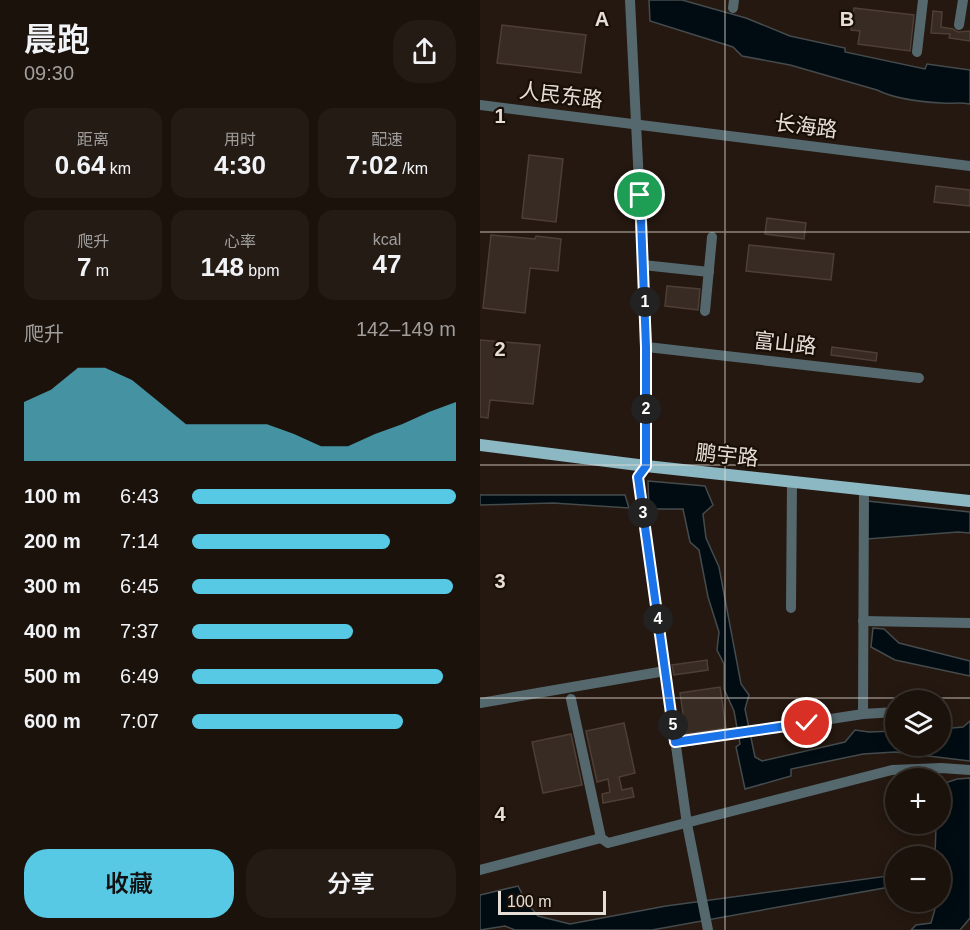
<!DOCTYPE html>
<html lang="zh">
<meta charset="utf-8">
<style>
:root{--surface:#1b120c;--page:#241b15;--text:#f1f3f6;--muted:#a09e9d;--line:#39322d;--accent:#58c9e4}
body{margin:0;font-family:Arial,"Noto Sans SC",sans-serif;background:var(--page);color:var(--text);height:100vh;display:flex;flex-direction:column;font-size:22px;white-space:nowrap}
*{box-sizing:border-box;margin:0}
p{font-size:20px;color:var(--muted)}
.icon{flex:none;width:33px;height:33px;fill:none;stroke:currentColor;stroke-width:2;stroke-linecap:round;stroke-linejoin:round}
.map{position:relative;flex:1;overflow:hidden}
.side{display:flex;flex-direction:column;background:var(--surface);width:480px}
.side>*{flex:none}
.controls{position:absolute;left:405px;top:690px;display:grid;gap:12px}
.controls a{display:grid;place-items:center;width:66px;height:66px;border-radius:50%;background:var(--surface);box-shadow:0 3px 15px #0003,0 0 0 2px var(--line);font-size:30px}
.scale{position:absolute;left:18px;bottom:15px;width:108px;box-sizing:border-box;padding-left:6px;border:3px solid #e6ddd7;border-top:0;font-size:16px;line-height:21px;white-space:nowrap;color:#e6ddd7;-webkit-text-stroke:4px #1a0f07;paint-order:stroke}
.pin{position:absolute;display:grid;place-items:center;width:51px;height:51px;color:#fff;margin:-26px;border:3px solid #fff;border-radius:50%;box-shadow:0 2px 6px #0007}
.km{position:absolute;width:30px;height:30px;margin:-15px;border-radius:50%;background:#222;color:#fff;font-size:16px;line-height:30px;text-align:center}
.round{display:grid;place-items:center;flex:none;width:63px;height:63px;border-radius:24px;background:var(--page)}
.overview{display:flex;align-items:center;justify-content:space-between;height:102px;padding:0 24px}
h1{font-size:33px;font-weight:600;line-height:45px}
.metrics{display:grid;grid-template-columns:repeat(3,1fr);gap:9px;height:102px;padding:6px 24px}
.metrics div{display:grid;align-content:center;border-radius:15px;background:var(--page);text-align:center}
.metrics b{font-size:26px;font-weight:600}
.metrics small{font-size:16px;font-weight:400}
.metrics p{font-size:16px}
.chart{height:168px;padding:12px 24px}
.chart p{display:flex;justify-content:space-between}
.chart svg{width:100%;height:108px;margin-top:6px;fill:var(--accent);opacity:.7}
.button{display:flex;gap:12px;margin-top:auto;padding:12px 24px}
.button a{flex:1;height:69px;border-radius:24px;background:var(--accent);color:#111;font-size:24px;font-weight:600;line-height:69px;text-align:center}
.button a+a{background:var(--page);color:var(--text)}
ul{padding:0 24px;list-style:none;font-size:20px}
li{display:grid;grid-template-columns:96px 72px 1fr;align-items:center;height:45px}
li i{height:15px;border-radius:8px;background:var(--accent)}
main{display:flex;flex:1;min-height:0}
.map>svg:first-child{display:block}
.water{fill:#000c12;stroke:#454b4d;stroke-width:1.5}
.building{fill:#382b23;stroke:#4d3f36;stroke-width:1.5}
.lines{fill:none;stroke-linecap:round;stroke-linejoin:round}
.minor{stroke:#54686e;stroke-width:10}
.major{stroke:#8cb8c3;stroke-width:12}
.route-casing{stroke:#fff;stroke-width:12}
.route{stroke:#1a73e8;stroke-width:8}
.grid{fill:none;stroke:#e6ddd7;stroke-width:1.5;stroke-opacity:0.55}
.labels{text-anchor:middle;dominant-baseline:central;stroke-width:4.5;stroke-linejoin:round;paint-order:stroke}
.street-label{font-size:21px;fill:#e6ddd7;stroke:#1a0f07}
.grid-label{font-size:20px;text-anchor:middle;font-weight:bold;fill:#e6ddd7;stroke:#1a0f07;stroke-width:4.5;stroke-linejoin:round;paint-order:stroke}
</style>
<main>
<section class="side">
<div class="overview"><div><h1>晨跑</h1><p>09:30</p></div><a class="round"><svg class="icon" aria-label="share" viewBox="0 0 24 24"><path d="M12 15V3M7 8l5-5 5 5M5 13v7h14v-7"/></svg></a></div>
<div class="metrics">
<div><p>距离</p><b>0.64<small> km</small></b></div>
<div><p>用时</p><b>4:30</b></div>
<div><p>配速</p><b>7:02<small> /km</small></b></div>
</div>
<div class="metrics">
<div><p>爬升</p><b>7<small> m</small></b></div>
<div><p>心率</p><b>148<small> bpm</small></b></div>
<div><p>kcal</p><b>47</b></div>
</div>
<div class="chart"><p><span>爬升</span>142–149 m</p>
<svg viewBox="0 0 160 44" preserveAspectRatio="none"><path d="M0 44V20L10 15L20 6L30 6L40 11L50 20L60 29L70 29L80 29L90 29L100 33L110 38L120 38L130 33L140 29L150 24L160 20V44z"/></svg>
</div>
<ul>
<li><b>100 m</b>6:43<i style="width:100%"></i></li>
<li><b>200 m</b>7:14<i style="width:75%"></i></li>
<li><b>300 m</b>6:45<i style="width:99%"></i></li>
<li><b>400 m</b>7:37<i style="width:61%"></i></li>
<li><b>500 m</b>6:49<i style="width:95%"></i></li>
<li><b>600 m</b>7:07<i style="width:80%"></i></li>
</ul>
<div class="button"><a>收藏</a><a>分享</a></div>
</section>
<div class="map">
<svg width="490" height="930" viewBox="0 0 490 930">
<rect width="100%" height="100%" fill="#241810"/>
<!-- water -->
<g class="water">
<path d="M 169,0 L 202,0 L 266,18 L 310,36 L 365,48 L 365,52 L 445,69 L 447,64 L 490,70 L 490,104 C 478,102 472,104 462,103 C 442,102 415,99 397,90 L 310,65 L 262,56 L 253,47 L 170,21 Z"/>
<polygon points="168,481 225,486 233,505 223,514 226,538 239,567 261,684 269,695 265,709 275,757 282,761 365,742 375,730 389,732 415,731 416,746 460,746 461,729 483,727 490,721 490,761 415,752 383,754 311,769 311,776 265,789 256,747 260,744 254,711 244,689 244,664 237,650 239,632 228,597 219,550 210,542 203,509 169,509"/>
<polygon points="0,495 145,495 149,508 73,503 0,505"/>
<polygon points="387,501 490,512 490,533 478,532 387,539"/>
<polygon points="393,628 404,629 419,643 490,661 490,676 415,660 391,647"/>
<polygon points="490,778 490,918 480,930 431,930 436,925 451,923 455,909 454,902 460,902 460,856 455,856 456,827 457,824 460,824 461,804 465,783 477,779"/>
<polygon points="415,875 415,886 172,930 35,930 25,926 0,930 0,895 38,886 47,903 58,916 90,924 186,906"/>
</g>
<!-- building -->
<g class="building">
<polygon points="374,8 434,15 430,51 378,44 380,31 371,30"/>
<polygon points="453,11 462,12 461,27 473,29 478,32 490,31 490,41 469,38 470,34 451,33"/>
<polygon points="22,25 106,35 101,73 17,63"/>
<polygon points="49,155 83,159 76,222 42,218"/>
<polygon points="456,186 490,190 490,206 454,202"/>
<polygon points="287,218 326,223 324,239 285,234"/>
<polygon points="11,235 55,239 56,236 81,239 78,271 50,268 45,313 3,308"/>
<polygon points="269,245 354,254 351,280 266,271"/>
<polygon points="187,286 220,289 218,310 185,306"/>
<polygon points="0,340 60,345 53,404 10,400 8,418 0,417"/>
<polygon points="352,347 397,353 396,361 351,355"/>
<polygon points="227,660 228,670 194,675 192,665"/>
<polygon points="240,687 246,728 206,734 200,693"/>
<polygon points="144,723 155,773 139,777 142,790 152,788 154,797 123,803 122,794 130,792 128,779 117,782 106,731"/>
<polygon points="91,734 102,785 63,793 52,742"/>
</g>
<g class="lines">
<!-- minor -->
<g class="minor">
<polyline points="150,0 167,347 166,466 158,477 207,824 228,930"/>
<polyline points="253,8 254,0"/>
<polyline points="479,25 483,0"/>
<polyline points="437,52 443,0"/>
<polyline points="0,105 490,166"/>
<polyline points="163,265 229,272"/>
<polyline points="225,311 232,237"/>
<polyline points="167,347 439,378"/>
<polyline points="311,608 312,482"/>
<polyline points="383,621 490,623"/>
<polyline points="91,699 121,838 128,843 412,770 461,768 490,770"/>
<polyline points="0,703 185,671"/>
<polyline points="383,714 384,490"/>
<polyline points="195,743 383,714 416,712"/>
<polyline points="0,870 121,838"/>
</g>
<!-- major -->
<polyline class="major" points="0,445 166,466 490,501"/>
</g>
<g class="lines">
<!-- route casing -->
<g class="route-casing">
<polyline id="route" points="160,195 166,347 166,466 158,477 195,742 327,723"/>
</g>
<!-- route -->
<use href="#route" class="route"/>
</g>
<!-- grid -->
<path class="grid" d="M 245,0 L 245,930M 0,232 L 490,232M 0,465 L 490,465M 0,698 L 490,698"/>
<g class="labels">
<!-- street labels -->
<g class="street-label">
<text transform="translate(81 95) rotate(7)">人民东路</text>
<text transform="translate(326 126) rotate(7)">长海路</text>
<text transform="translate(305 343) rotate(6)">富山路</text>
<text transform="translate(247 455) rotate(6)">鹏宇路</text>
</g>
</g>
<g class="grid-label">
<text x="122" y="26">A</text>
<text x="367" y="26">B</text>
<text x="20" y="123">1</text>
<text x="20" y="356">2</text>
<text x="20" y="588">3</text>
<text x="20" y="821">4</text>
</g>
</svg>
<div class="controls">
<a><svg class="icon" aria-label="layers" viewBox="0 0 24 24"><path d="M12 4l9 5-9 5-9-5zM3 14l9 5 9-5"/></svg></a>
<a>+</a>
<a>−</a>
</div>
<div class="scale">100 m</div>
<div class="pin" style="left:160px;top:195px;background:#1e9e55"><svg class="icon" aria-label="arrive" viewBox="0 0 24 24"><path d="M6 21V4h12l-3 4 3 4H6"/></svg></div>
<div class="pin" style="left:327px;top:723px;background:#d93025"><svg class="icon" aria-label="check" viewBox="0 0 24 24"><path d="M5 12l5 5 9-10"/></svg></div>
<b class="km" style="left:165px;top:302px">1</b>
<b class="km" style="left:166px;top:409px">2</b>
<b class="km" style="left:163px;top:513px">3</b>
<b class="km" style="left:178px;top:619px">4</b>
<b class="km" style="left:193px;top:725px">5</b>
</div>
</main>
